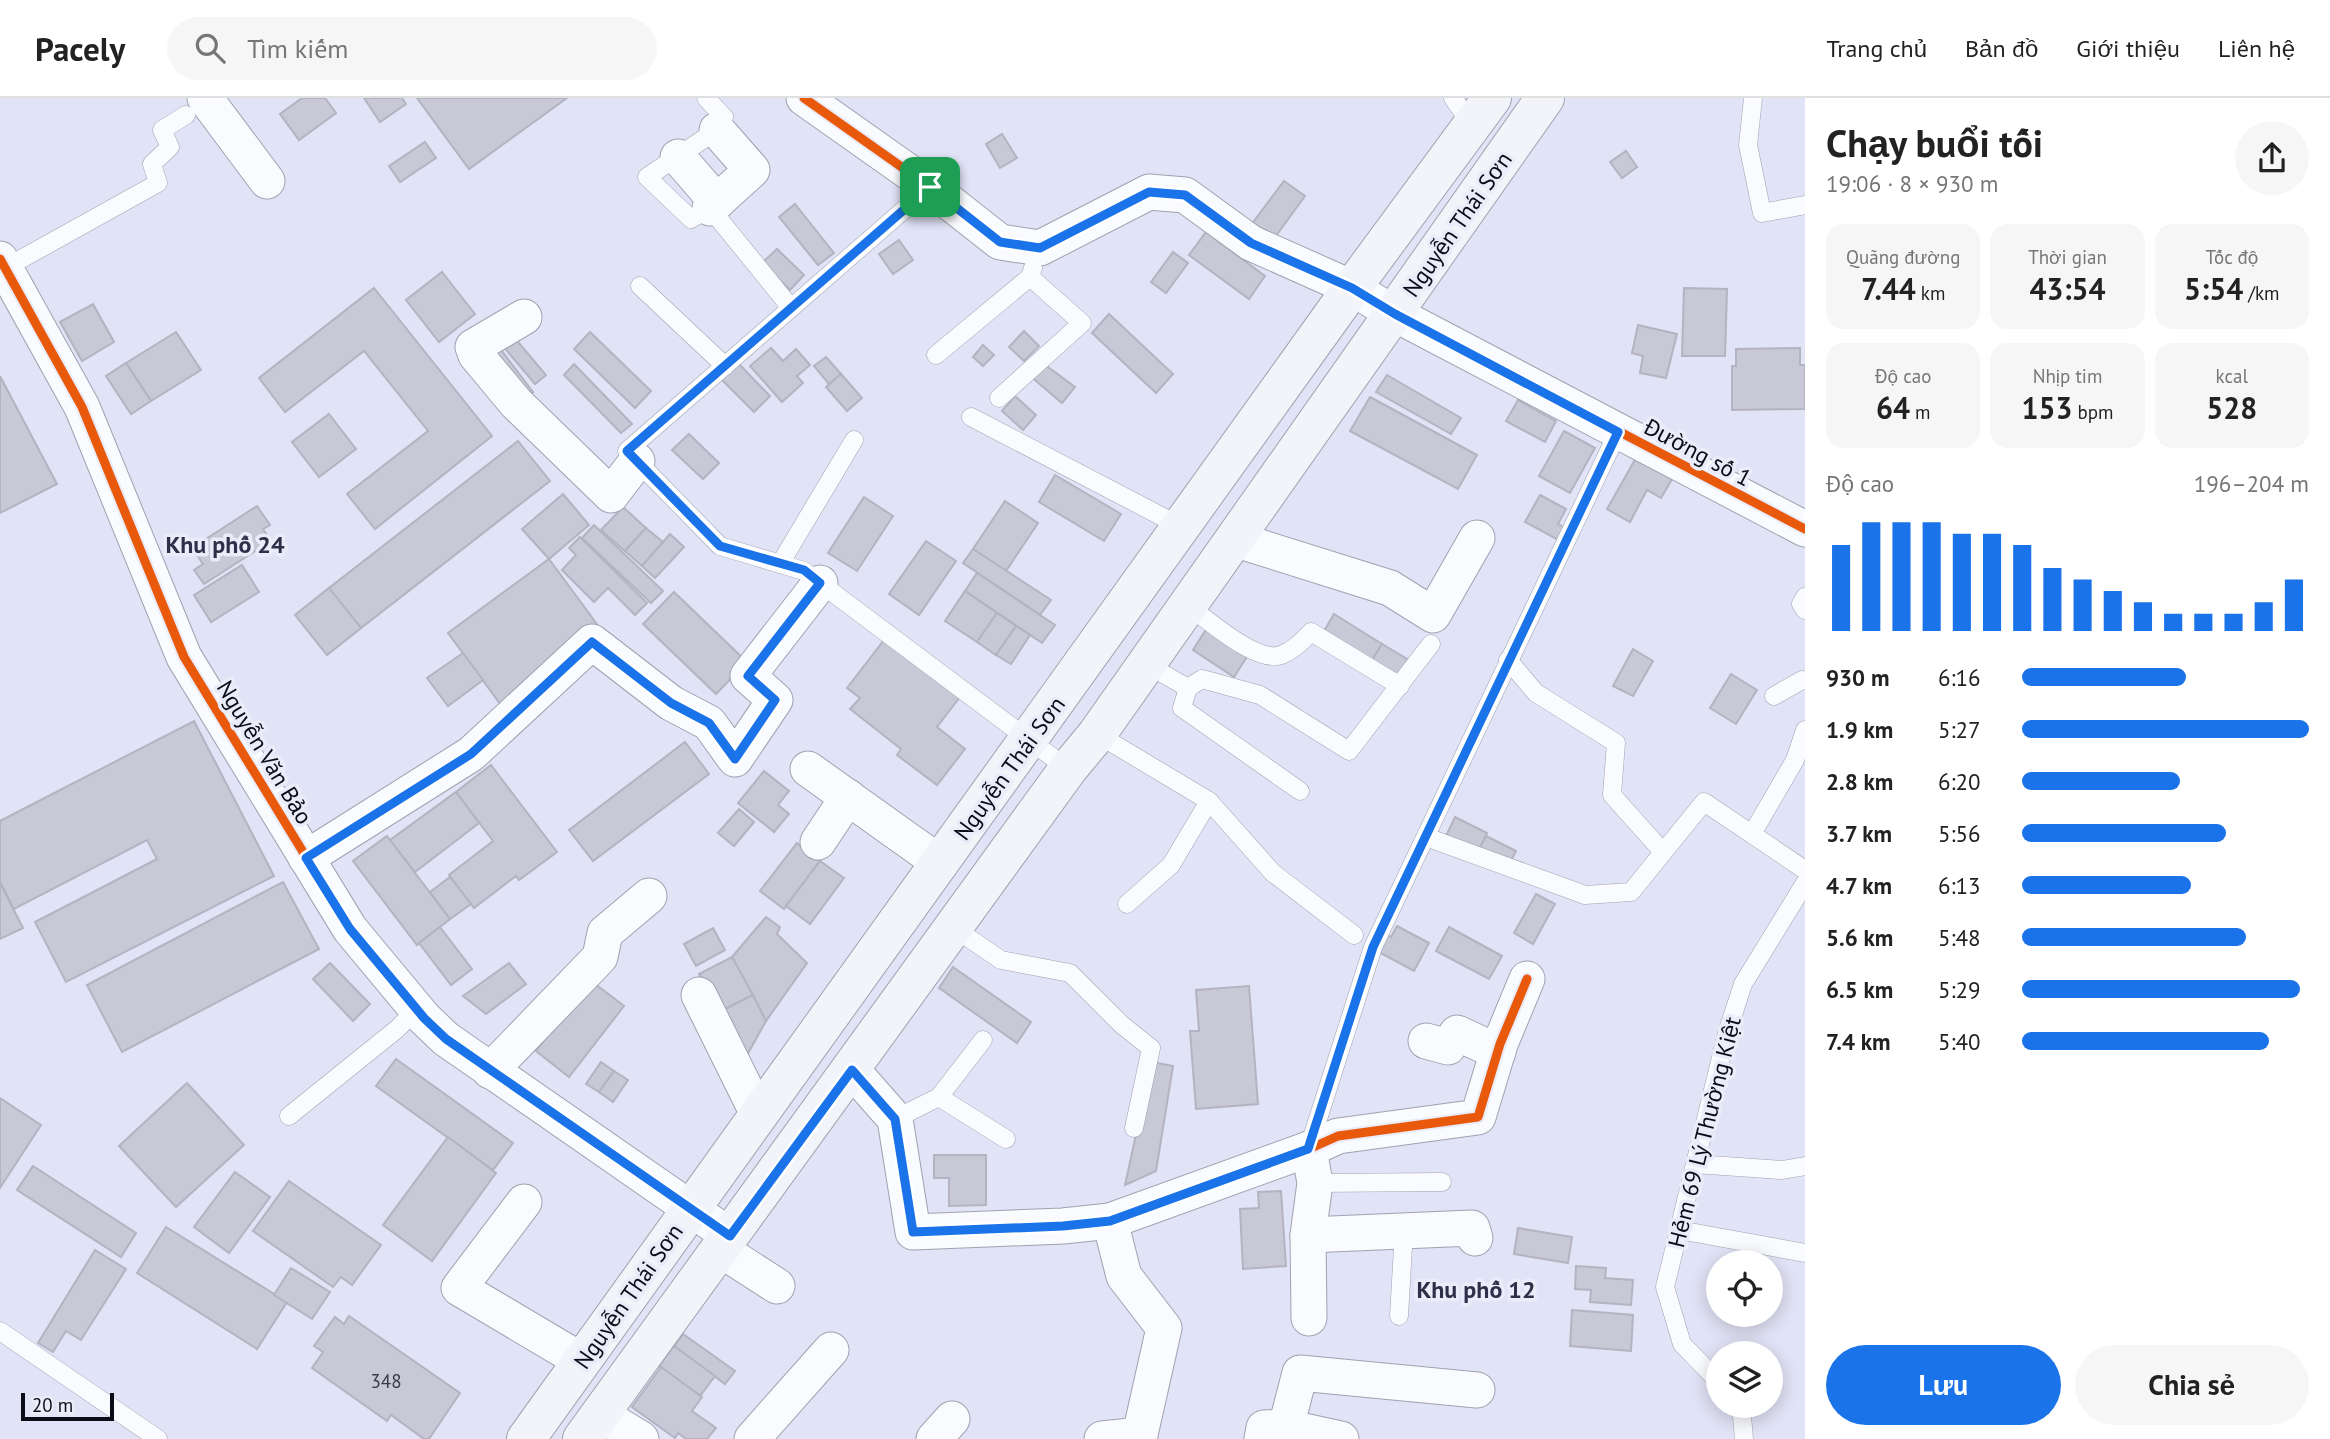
<!DOCTYPE html>
<html lang="vi">
<meta charset="utf-8">
<style>
:root{--surface:#fff;--page:#f6f6f6;--text:#222;--muted:#767676;--line:#e0e0e0;--accent:#1a73e8}
body{margin:0;font-family:"PT Sans",sans-serif;background:var(--page);color:var(--text);height:100vh;display:flex;flex-direction:column;font-size:26px;white-space:nowrap}
*{box-sizing:border-box;margin:0}
p{font-size:23px;color:var(--muted)}
.icon{flex:none;width:38px;height:38px;fill:none;stroke:currentColor;stroke-width:2;stroke-linecap:round;stroke-linejoin:round}
.map{position:relative;flex:1;overflow:hidden}
.sheet{display:flex;flex-direction:column;background:var(--surface);width:525px}
.sheet>*{flex:none}
.fabs{position:absolute;left:1706px;top:1152px;display:grid;gap:14px}
.fabs a{display:grid;place-items:center;width:77px;height:77px;border-radius:50%;background:var(--surface);box-shadow:0 4px 18px #0003;font-size:35px}
.scale{position:absolute;left:21px;bottom:18px;width:93px;box-sizing:border-box;padding-left:7px;border:4px solid #0b0c17;border-top:0;font-size:19px;line-height:24px;white-space:nowrap;color:#0b0c17;-webkit-text-stroke:5px #eaecf9;paint-order:stroke}
.pin{position:absolute;display:grid;place-items:center;width:60px;height:60px;color:#fff;margin:-30px;border-radius:14px;box-shadow:0 4px 10px #0006}
.round{display:grid;place-items:center;flex:none;width:74px;height:74px;border-radius:37px;background:var(--page)}
.overview{display:flex;align-items:center;justify-content:space-between;height:119px;padding:0 21px}
h1{font-size:38px;font-weight:800;line-height:52px}
.stats{display:grid;grid-template-columns:repeat(3,1fr);gap:10px;height:119px;padding:7px 21px}
.stats div{display:grid;align-content:center;border-radius:18px;background:var(--page);text-align:center}
.stats b{font-size:30px;font-weight:800}
.stats small{font-size:19px;font-weight:400}
.stats p{font-size:19px}
.chart{height:196px;padding:14px 21px}
.chart p{display:flex;justify-content:space-between}
.chart svg{width:100%;height:126px;margin-top:7px;stroke:var(--accent);stroke-width:6}
.action{display:flex;gap:14px;margin-top:auto;padding:14px 21px}
.action a{flex:1;height:80px;border-radius:42px;background:var(--accent);color:#fff;font-size:28px;font-weight:800;line-height:80px;text-align:center}
.action a+a{background:var(--page);color:var(--text)}
ul{padding:0 21px;list-style:none;font-size:23px}
li{display:grid;grid-template-columns:112px 84px 1fr;align-items:center;height:52px}
li i{height:18px;border-radius:9px;background:var(--accent)}
header{display:flex;align-items:center;gap:42px;box-sizing:border-box;height:98px;padding:0 35px;background:var(--surface);border-bottom:2px solid var(--line)}
header strong{font-size:33px}
nav{display:flex;gap:38px;margin-inline-start:auto;font-size:24px}
.search{width:490px;height:63px;background:var(--page);display:flex;align-items:center;gap:18px;box-sizing:border-box;padding:0 24px;border-radius:38px;color:var(--muted);font-size:26px}
main{display:flex;flex:1;min-height:0}
.map>svg:first-child{display:block}
.building{fill:#c9c8d7;stroke:#b4b3c1;stroke-width:2}
.lines{fill:none;stroke-linecap:round;stroke-linejoin:round}
.lane-casing{stroke:#a0a2b0;stroke-width:19}
.street-casing{stroke:#a0a2b0;stroke-width:37}
.secondary-casing{stroke:#a0a2b0;stroke-width:40}
.lane{stroke:#fafbfe;stroke-width:18}
.street{stroke:#fafbfe;stroke-width:35}
.secondary{stroke:#f3f4f9;stroke-width:38}
.cycleway-casing{stroke:#eaecf9;stroke-width:13}
.cycleway{stroke:#e8590c;stroke-width:9}
.route-casing{stroke:#fff;stroke-width:14}
.route{stroke:#1a73e8;stroke-width:9}
.labels{text-anchor:middle;dominant-baseline:central;stroke-width:7;stroke-linejoin:round;paint-order:stroke}
.number-label{font-size:19px;fill:#3a3b47}
.street-label{font-size:23px;fill:#0b0c17;stroke:#eaecf9}
.neighbourhood-label{font-size:24px;font-weight:bold;fill:#2e3049;stroke:#eaecf9}
</style>
<header>
<strong>Pacely</strong>
<div class="search"><svg class="icon" aria-label="search" viewBox="0 0 24 24"><circle cx="10" cy="10" r="6"/><path d="M15 15l6 6"/></svg>Tìm kiếm</div>
<nav><a>Trang chủ</a><a>Bản đồ</a><a>Giới thiệu</a><a>Liên hệ</a></nav>
</header>
<main>
<div class="map">
<svg width="1805" height="1341" viewBox="0 0 1805 1341">
<rect width="100%" height="100%" fill="#e1e3f6"/>
<!-- building -->
<g class="building">
<polygon points="302,0 325,0 336,15 299,42 280,16"/>
<polygon points="364,0 402,0 406,6 380,24"/>
<polygon points="417,0 567,0 469,71"/>
<polygon points="1002,36 1017,60 1000,70 986,46"/>
<polygon points="425,44 436,60 400,84 389,68"/>
<polygon points="1626,53 1637,69 1622,80 1610,64"/>
<polygon points="1284,83 1305,98 1273,142 1251,127"/>
<polygon points="795,106 834,155 818,167 779,119"/>
<polygon points="1206,134 1265,178 1249,201 1189,157"/>
<polygon points="899,142 913,162 893,176 879,156"/>
<polygon points="777,151 804,177 790,192 762,165"/>
<polygon points="1173,154 1188,165 1166,195 1151,184"/>
<polygon points="442,174 475,216 439,244 406,202"/>
<polygon points="374,190 492,338 375,431 347,396 428,333 364,253 285,314 259,280"/>
<polygon points="1684,190 1727,191 1725,258 1682,258"/>
<polygon points="93,206 114,244 82,263 60,224"/>
<polygon points="1109,216 1173,276 1156,295 1092,235"/>
<polygon points="1638,227 1677,236 1666,280 1640,275 1643,258 1632,255"/>
<polygon points="1024,233 1039,248 1024,263 1009,249"/>
<polygon points="176,234 201,272 151,303 126,265"/>
<polygon points="590,234 651,293 635,310 574,251"/>
<polygon points="513,238 546,277 535,286 502,247"/>
<polygon points="983,247 994,257 983,268 973,259"/>
<polygon points="498,248 533,294 522,302 487,257"/>
<polygon points="771,250 783,263 796,251 810,267 797,278 803,285 782,304 750,268"/>
<polygon points="1800,250 1800,267 1805,267 1805,311 1732,312 1732,268 1736,268 1736,251"/>
<polygon points="826,259 841,276 829,286 814,268"/>
<polygon points="737,264 770,298 754,314 720,280"/>
<polygon points="126,265 151,303 131,316 106,278"/>
<polygon points="574,266 632,326 621,335 564,277"/>
<polygon points="1044,266 1075,289 1062,305 1029,277"/>
<polygon points="841,276 862,300 847,313 826,289"/>
<polygon points="1387,277 1461,320 1451,336 1376,294"/>
<polygon points="0,278 57,386 0,415"/>
<polygon points="1015,298 1036,317 1023,332 1002,313"/>
<polygon points="1370,299 1477,357 1458,391 1350,333"/>
<polygon points="1518,302 1556,323 1545,344 1506,323"/>
<polygon points="329,316 356,351 319,379 292,344"/>
<polygon points="1564,333 1595,350 1570,395 1539,378"/>
<polygon points="689,336 719,365 703,381 672,352"/>
<polygon points="518,343 550,383 361,530 329,490"/>
<polygon points="1637,358 1674,378 1661,400 1647,392 1630,424 1607,411"/>
<polygon points="1055,377 1121,416 1104,443 1039,404"/>
<polygon points="563,396 589,427 549,461 522,431"/>
<polygon points="1540,397 1566,411 1558,426 1567,431 1560,443 1525,424"/>
<polygon points="864,399 893,418 857,473 828,455"/>
<polygon points="1005,403 1038,425 1006,473 973,451"/>
<polygon points="257,408 270,427 263,431 271,443 204,486 194,472 203,466 192,450"/>
<polygon points="623,409 646,430 625,453 601,432"/>
<polygon points="594,427 663,493 651,505 582,440"/>
<polygon points="646,430 663,444 642,468 625,453"/>
<polygon points="670,436 684,449 655,480 642,468"/>
<polygon points="580,439 647,505 635,517 608,490 594,504 562,472 576,457 569,450"/>
<polygon points="926,443 956,463 919,517 889,496"/>
<polygon points="973,451 1051,502 1040,517 963,465"/>
<polygon points="549,461 602,533 501,607 448,535"/>
<polygon points="242,467 259,494 211,524 194,497"/>
<polygon points="977,475 1055,527 1042,545 965,493"/>
<polygon points="329,490 361,530 327,557 295,517"/>
<polygon points="965,493 997,515 977,544 945,523"/>
<polygon points="674,494 747,564 716,596 643,526"/>
<polygon points="997,515 1016,528 996,557 977,544"/>
<polygon points="1334,516 1382,546 1371,564 1323,535"/>
<polygon points="1016,528 1030,537 1011,566 996,557"/>
<polygon points="1207,530 1248,557 1234,579 1193,552"/>
<polygon points="888,537 963,595 937,629 965,651 937,687 897,657 901,651 850,611 860,600 847,590"/>
<polygon points="1382,546 1409,562 1398,580 1371,564"/>
<polygon points="1633,551 1653,563 1633,598 1613,588"/>
<polygon points="463,555 483,582 448,608 427,580"/>
<polygon points="1731,576 1757,592 1736,626 1710,610"/>
<polygon points="194,623 274,778 66,884 35,824 157,761 147,742 14,811 0,784 0,723"/>
<polygon points="685,644 709,676 593,763 569,732"/>
<polygon points="491,667 557,754 519,782 516,778 474,810 449,777 493,743 456,694"/>
<polygon points="764,673 789,693 778,707 789,716 774,734 738,705"/>
<polygon points="456,694 479,725 415,774 390,742"/>
<polygon points="739,711 754,724 734,748 718,735"/>
<polygon points="1455,719 1487,735 1478,754 1446,738"/>
<polygon points="387,738 450,821 417,847 353,763"/>
<polygon points="1486,738 1516,753 1508,768 1478,754"/>
<polygon points="797,745 820,763 784,811 760,793"/>
<polygon points="820,763 844,780 810,826 786,808"/>
<polygon points="450,779 471,806 450,821 430,794"/>
<polygon points="283,784 319,851 122,954 87,887"/>
<polygon points="0,785 23,830 0,841"/>
<polygon points="1536,796 1555,806 1533,846 1514,835"/>
<polygon points="766,819 780,829 777,836 807,865 766,923 732,859"/>
<polygon points="1397,828 1429,845 1414,873 1375,852 1384,835 1391,839"/>
<polygon points="440,829 472,871 451,887 419,845"/>
<polygon points="1449,829 1502,858 1489,881 1436,853"/>
<polygon points="713,830 725,852 696,868 684,846"/>
<polygon points="732,859 753,897 719,914 699,876"/>
<polygon points="330,865 370,906 353,923 313,881"/>
<polygon points="509,865 526,886 486,916 463,898"/>
<polygon points="953,869 1031,924 1017,945 939,890"/>
<polygon points="590,882 624,908 569,979 536,953"/>
<polygon points="1249,888 1258,1006 1196,1011 1190,933 1199,933 1196,892"/>
<polygon points="753,897 766,923 742,966 715,916"/>
<polygon points="396,961 513,1045 493,1072 376,988"/>
<polygon points="601,964 614,973 599,994 586,986"/>
<polygon points="1152,964 1173,968 1156,1073 1125,1087"/>
<polygon points="614,973 628,982 613,1004 599,994"/>
<polygon points="187,985 244,1047 176,1109 119,1048"/>
<polygon points="0,1000 41,1027 0,1090"/>
<polygon points="448,1039 496,1075 432,1163 383,1127"/>
<polygon points="934,1057 986,1057 986,1107 949,1108 949,1080 934,1080"/>
<polygon points="33,1068 136,1135 121,1159 17,1092"/>
<polygon points="235,1074 270,1099 229,1155 194,1129"/>
<polygon points="289,1083 381,1147 352,1187 341,1179 333,1189 253,1133"/>
<polygon points="1281,1093 1286,1168 1243,1171 1240,1111 1259,1110 1258,1094"/>
<polygon points="166,1129 287,1204 257,1251 137,1175"/>
<polygon points="1518,1130 1572,1139 1568,1165 1514,1156"/>
<polygon points="95,1152 126,1171 81,1242 66,1233 53,1254 38,1245"/>
<polygon points="1576,1168 1606,1170 1605,1180 1633,1182 1631,1207 1590,1204 1591,1192 1575,1191"/>
<polygon points="291,1170 330,1194 312,1221 274,1197"/>
<polygon points="1572,1212 1633,1217 1631,1253 1570,1248"/>
<polygon points="349,1218 460,1295 429,1341 424,1341 391,1317 387,1323 312,1270 323,1254 314,1248 335,1219 344,1226"/>
<polygon points="683,1236 735,1273 725,1286 674,1248"/>
<polygon points="674,1248 715,1278 700,1298 659,1268"/>
<polygon points="661,1269 702,1299 692,1313 716,1330 707,1341 686,1341 678,1335 675,1340 632,1309"/>
</g>
<g class="lines">
<!-- lane casing -->
<g class="lane-casing">
<g id="lane">
<polyline points="706,0 724,19 717,32 647,79 691,121 710,110 791,210"/>
<polyline points="1453,0 1472,27"/>
<polyline points="1753,0 1748,47 1762,115 1805,107"/>
<polyline points="930,89 627,353 720,448 804,473 1068,671"/>
<polyline points="5,170 158,85 152,66 170,49 162,32 186,17"/>
<polyline points="640,188 725,268"/>
<polyline points="936,257 1030,179 1033,170"/>
<polyline points="999,300 1082,225 1030,179"/>
<polyline points="971,319 1182,429"/>
<polyline points="780,466 854,342"/>
<polyline points="1805,499 1801,506 1805,512"/>
<path d="M 1187,507 C 1207,521 1257,566 1281,557 C 1292,553 1303,543 1311,534 L 1400,588"/>
<polyline points="1508,562 1536,595 1616,645 1612,697 1663,754"/>
<polyline points="1146,566 1188,590 1202,581 1260,597 1349,653 1431,546"/>
<polyline points="1188,590 1182,610 1300,693"/>
<polyline points="1774,598 1802,582"/>
<polyline points="1097,636 1209,703 1171,767 1127,806"/>
<polyline points="1209,703 1273,775 1354,837"/>
<polyline points="1752,736 1795,662 1805,632"/>
<polyline points="1426,739 1585,797 1631,794 1704,704 1805,772"/>
<polyline points="954,830 1001,862 1070,875 1122,927 1151,950 1134,1030"/>
<polyline points="939,999 1006,1041"/>
<polyline points="289,1018 397,931 417,911"/>
<polyline points="895,1021 939,999 983,942"/>
<polyline points="1309,1049 1373,849 1618,334"/>
<polyline points="1695,1066 1782,1072 1805,1068"/>
<polyline points="1315,1085 1442,1084"/>
<polyline points="1679,1132 1805,1155"/>
<polyline points="1399,1218 1404,1132"/>
<polyline points="0,1233 158,1341"/>
<polyline points="1718,1283 1682,1246 1665,1189 1727,935 1743,886 1805,785"/>
<polyline points="1736,1307 1742,1318 1744,1341"/>
</g>
</g>
<!-- street casing -->
<g class="street-casing">
<g id="street">
<polyline points="205,0 267,83"/>
<polyline points="804,0 930,89 1000,144 1040,150 1149,94 1185,97 1251,145 1352,190 1395,216 1805,431"/>
<polyline points="678,59 717,104"/>
<polyline points="710,110 752,72 717,32"/>
<polyline points="0,161 82,309 184,559 350,831 424,920 446,941 730,1138"/>
<polyline points="524,219 473,249 476,257 516,305 611,397 637,363"/>
<polyline points="1234,441 1390,490 1433,517 1477,440"/>
<polyline points="808,671 940,765"/>
<polyline points="818,744 848,699"/>
<polyline points="306,760 471,656 592,544 671,605 709,625 735,661 775,602 748,578 820,485"/>
<polyline points="699,897 758,1016"/>
<polyline points="1426,943 1448,949 1457,935 1498,954"/>
<polyline points="852,972 895,1021 913,1134 1063,1128 1110,1123 1309,1051 1338,1038 1478,1019 1500,946 1527,881"/>
<polyline points="490,973 600,859 605,835 649,798"/>
<polyline points="1309,1051 1315,1085 1308,1137 1309,1220"/>
<polyline points="524,1104 459,1190 582,1263"/>
<polyline points="1110,1123 1124,1178 1164,1230 1139,1341"/>
<polyline points="1308,1137 1472,1130 1475,1140"/>
<polyline points="721,1152 777,1188"/>
<polyline points="600,1316 641,1341"/>
<polyline points="1286,1329 1341,1341"/>
<polyline points="752,1341 831,1252"/>
<polyline points="934,1341 952,1321"/>
<polyline points="1102,1341 1140,1337"/>
<polyline points="1262,1341 1264,1330 1286,1329 1300,1275 1477,1292"/>
</g>
</g>
<!-- secondary casing -->
<g class="secondary-casing">
<g id="secondary">
<polyline points="526,1341 1352,190 1492,0"/>
<polyline points="582,1341 1068,671 1097,636 1545,0"/>
</g>
</g>
<!-- lane -->
<use href="#lane" class="lane"/>
<!-- street -->
<use href="#street" class="street"/>
<!-- secondary -->
<use href="#secondary" class="secondary"/>
<!-- cycleway casing -->
<g class="cycleway-casing">
<g id="cycleway">
<polyline points="804,0 930,89 1000,144 1040,150 1149,94 1185,97 1251,145 1352,190 1395,216 1805,431"/>
<polyline points="0,161 82,309 184,559 350,831 424,920 446,941 730,1138"/>
<polyline points="852,972 895,1021 913,1134 1063,1128 1110,1123 1309,1051 1338,1038 1478,1019 1500,946 1527,881"/>
</g>
</g>
<!-- cycleway -->
<use href="#cycleway" class="cycleway"/>
</g>
<g class="lines">
<!-- route casing -->
<g class="route-casing">
<polygon id="route" points="930,89 1000,144 1040,150 1149,94 1185,97 1251,145 1352,190 1395,216 1618,334 1373,849 1308,1051 1110,1123 1063,1128 913,1134 895,1021 852,972 730,1138 446,941 424,920 350,831 306,760 471,656 592,544 671,605 709,625 735,661 775,602 748,578 820,485 804,472 720,448 627,353"/>
</g>
<!-- route -->
<use href="#route" class="route"/>
</g>
<g class="labels">
<!-- number labels -->
<g class="number-label">
<text x="386" y="1283">348</text>
</g>
<!-- street labels -->
<g class="street-label">
<text transform="translate(1457 126) rotate(-55)">Nguyễn Thái Sơn</text>
<text transform="translate(1698 354) rotate(28)">Đường số 1</text>
<text transform="translate(265 654) rotate(59)">Nguyễn Văn Bảo</text>
<text transform="translate(1009 670) rotate(-54)">Nguyễn Thái Sơn</text>
<text transform="translate(1704 1034) rotate(-76)">Hẻm 69 Lý Thường Kiệt</text>
<text transform="translate(628 1198) rotate(-55)">Nguyễn Thái Sơn</text>
</g>
<!-- neighbourhood labels -->
<g class="neighbourhood-label">
<text x="225" y="446">Khu phố 24</text>
<text x="1476" y="1191">Khu phố 12</text>
</g>
</g>
</svg>
<div class="fabs">
<a><svg class="icon" aria-label="locate" viewBox="0 0 24 24"><circle cx="12" cy="12" r="6"/><path d="M12 2v4M12 18v4M2 12h4M18 12h4"/></svg></a>
<a><svg class="icon" aria-label="layers" viewBox="0 0 24 24"><path d="M12 4l9 5-9 5-9-5zM3 14l9 5 9-5"/></svg></a>
</div>
<div class="scale">20 m</div>
<div class="pin" style="left:930px;top:89px;background:#1e9e55"><svg class="icon" aria-label="arrive" viewBox="0 0 24 24"><path d="M6 21V4h12l-3 4 3 4H6"/></svg></div>
</div>
<section class="sheet">
<div class="overview"><div><h1>Chạy buổi tối</h1><p>19:06 · 8 × 930 m</p></div><a class="round"><svg class="icon" aria-label="share" viewBox="0 0 24 24"><path d="M12 15V3M7 8l5-5 5 5M5 13v7h14v-7"/></svg></a></div>
<div class="stats">
<div><p>Quãng đường</p><b>7.44<small> km</small></b></div>
<div><p>Thời gian</p><b>43:54</b></div>
<div><p>Tốc độ</p><b>5:54<small> /km</small></b></div>
</div>
<div class="stats">
<div><p>Độ cao</p><b>64<small> m</small></b></div>
<div><p>Nhịp tim</p><b>153<small> bpm</small></b></div>
<div><p>kcal</p><b>528</b></div>
</div>
<div class="chart"><p><span>Độ cao</span>196–204 m</p>
<svg viewBox="0 0 160 44" preserveAspectRatio="none"><path d="M5 44V14M15 44V6M25 44V6M35 44V6M45 44V10M55 44V10M65 44V14M75 44V22M85 44V26M95 44V30M105 44V34M115 44V38M125 44V38M135 44V38M145 44V34M155 44V26"/></svg>
</div>
<ul>
<li><b>930 m</b>6:16<i style="width:57%"></i></li>
<li><b>1.9 km</b>5:27<i style="width:100%"></i></li>
<li><b>2.8 km</b>6:20<i style="width:55%"></i></li>
<li><b>3.7 km</b>5:56<i style="width:71%"></i></li>
<li><b>4.7 km</b>6:13<i style="width:59%"></i></li>
<li><b>5.6 km</b>5:48<i style="width:78%"></i></li>
<li><b>6.5 km</b>5:29<i style="width:97%"></i></li>
<li><b>7.4 km</b>5:40<i style="width:86%"></i></li>
</ul>
<div class="action"><a>Lưu</a><a>Chia sẻ</a></div>
</section>
</main>
